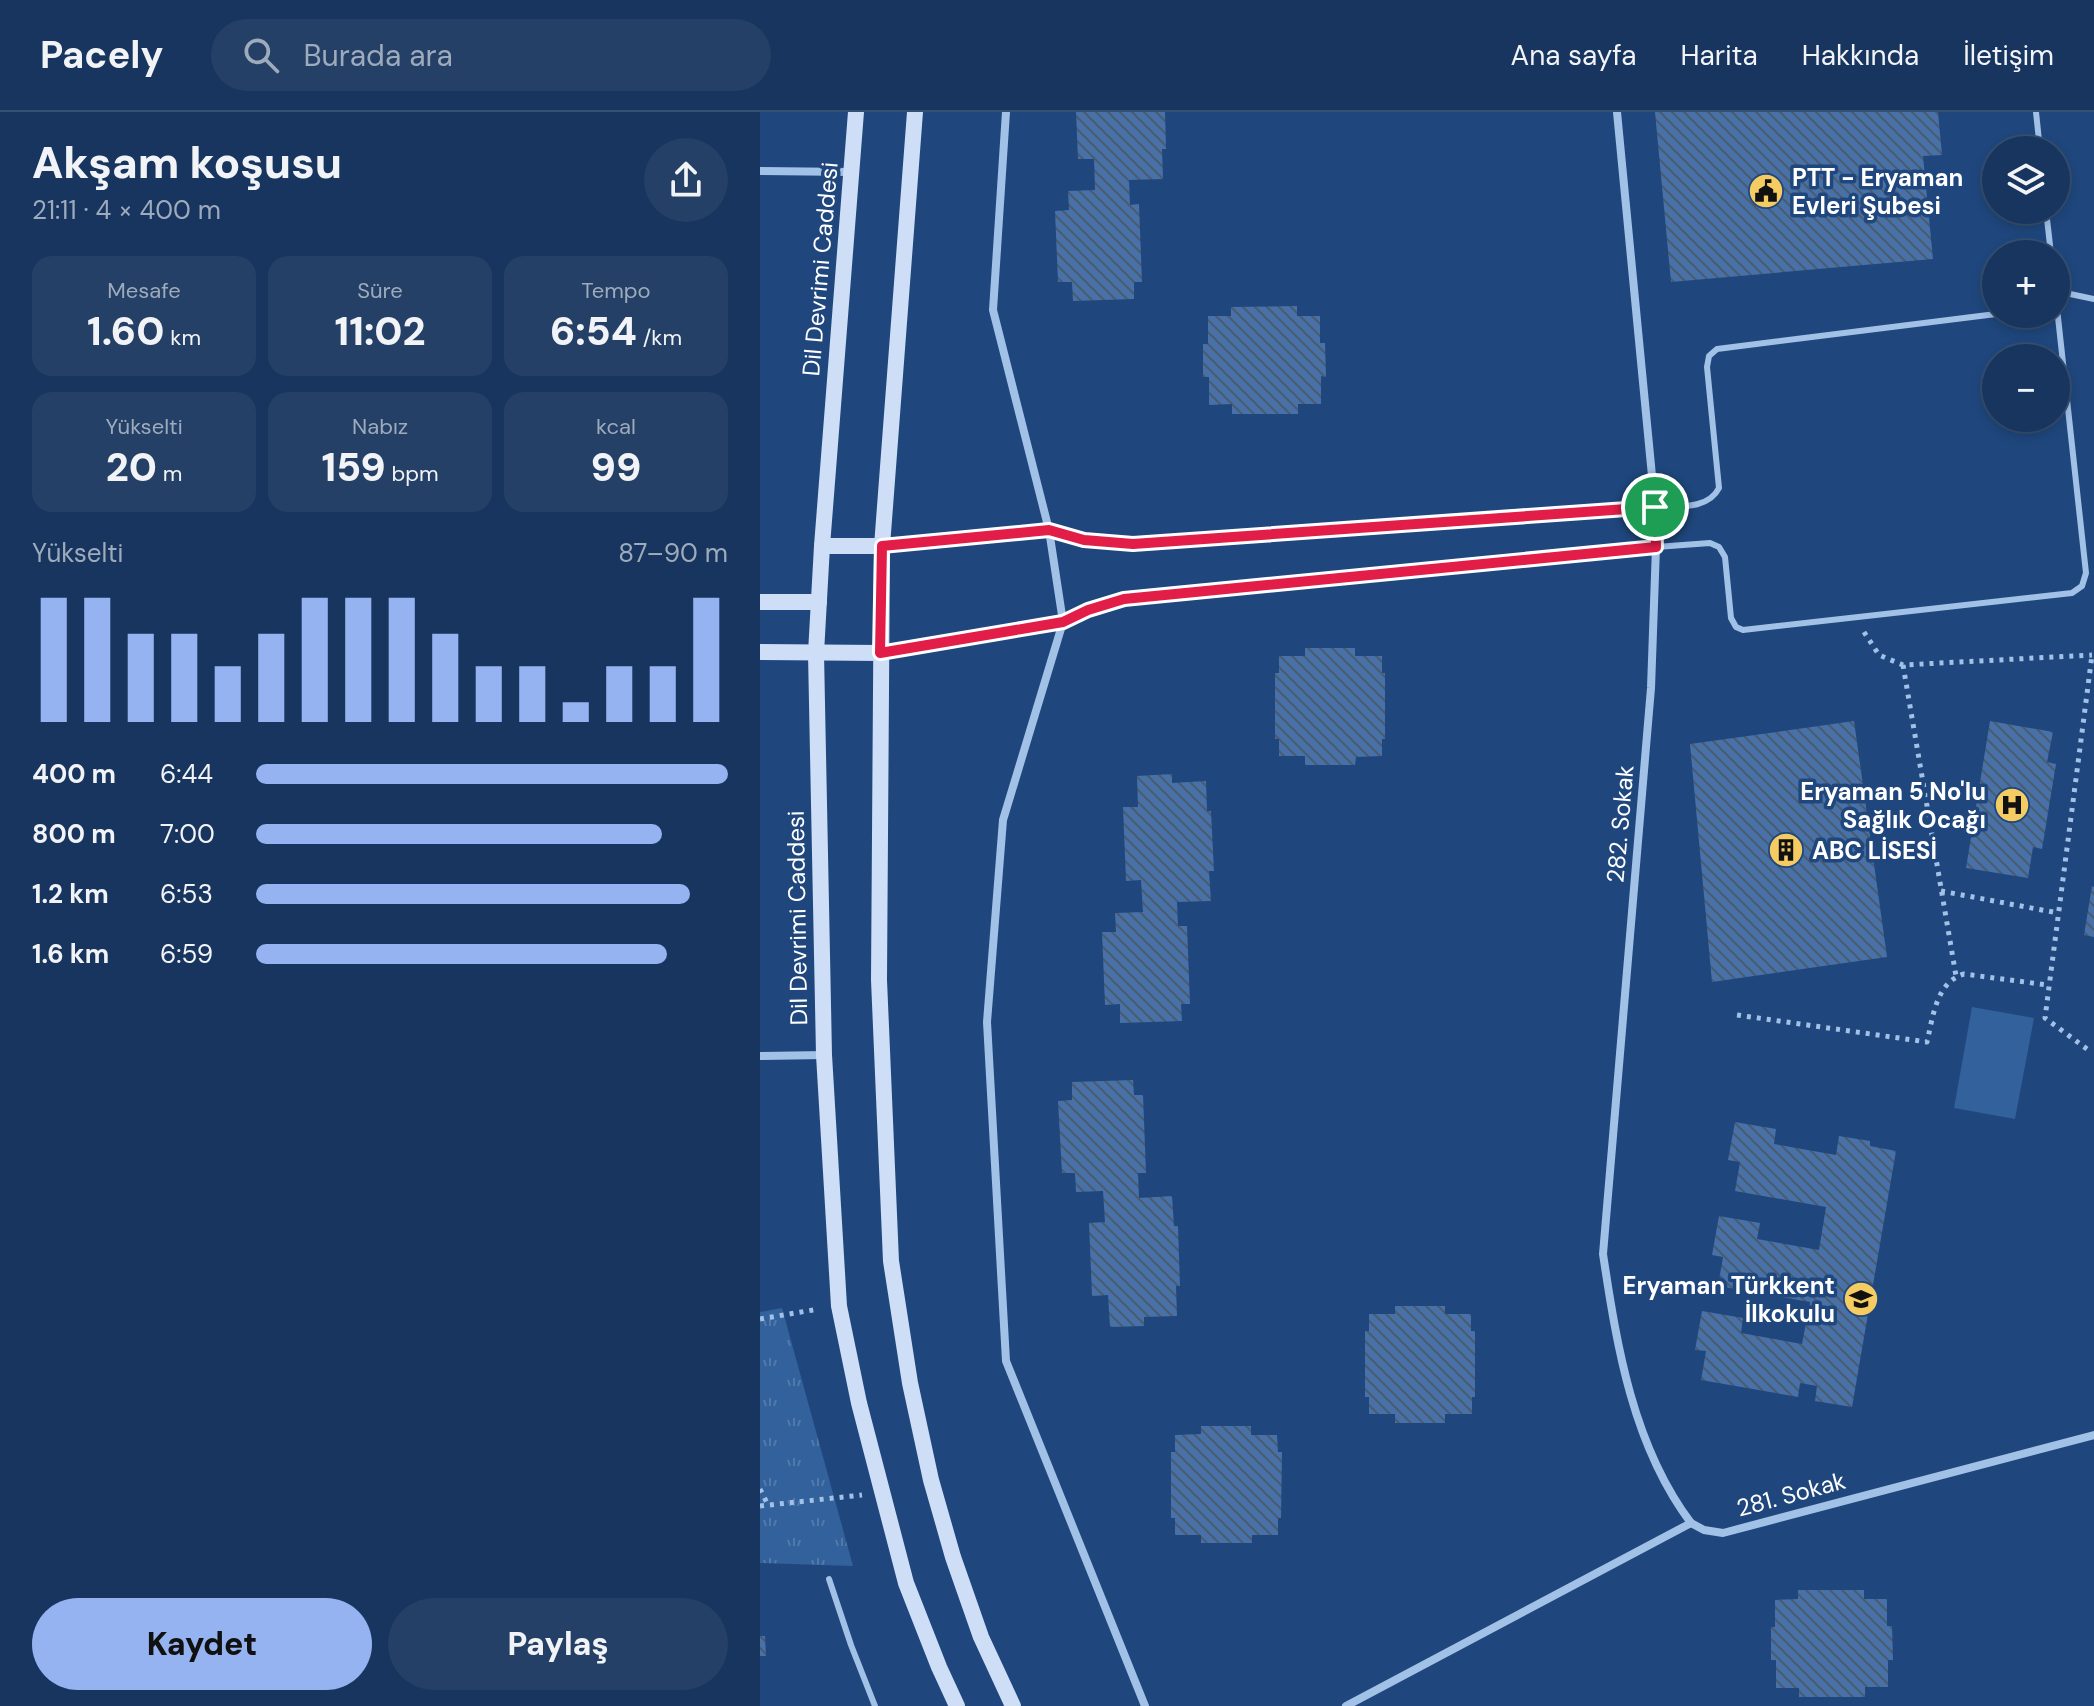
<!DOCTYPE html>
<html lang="tr">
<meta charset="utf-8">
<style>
:root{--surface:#17355e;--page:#244067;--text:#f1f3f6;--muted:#9eabbc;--line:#365073;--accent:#95b2f1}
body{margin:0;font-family:"DM Sans",sans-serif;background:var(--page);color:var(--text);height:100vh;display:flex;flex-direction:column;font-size:30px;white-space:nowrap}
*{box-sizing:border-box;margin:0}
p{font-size:26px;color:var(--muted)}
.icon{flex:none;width:44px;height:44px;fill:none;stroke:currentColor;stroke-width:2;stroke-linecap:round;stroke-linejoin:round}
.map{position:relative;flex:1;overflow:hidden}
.details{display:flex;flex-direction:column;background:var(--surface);width:760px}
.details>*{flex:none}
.controls{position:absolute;left:1222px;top:24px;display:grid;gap:16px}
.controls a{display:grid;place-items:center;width:88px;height:88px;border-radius:50%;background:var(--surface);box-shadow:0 4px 12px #0003,0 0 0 2px var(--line);font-size:40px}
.pin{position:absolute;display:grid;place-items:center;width:68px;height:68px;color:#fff;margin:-34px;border:4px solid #fff;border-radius:50%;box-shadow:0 2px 8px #0007}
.round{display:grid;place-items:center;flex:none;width:84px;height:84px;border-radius:42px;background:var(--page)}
.overview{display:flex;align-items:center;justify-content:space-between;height:136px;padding:0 32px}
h1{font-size:44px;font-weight:800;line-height:60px}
.metrics{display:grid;grid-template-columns:repeat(3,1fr);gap:12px;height:136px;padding:8px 32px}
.metrics div{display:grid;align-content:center;border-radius:20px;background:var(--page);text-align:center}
.metrics b{font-size:40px;font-weight:800}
.metrics small{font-size:22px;font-weight:400}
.metrics p{font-size:22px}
.chart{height:224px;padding:16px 32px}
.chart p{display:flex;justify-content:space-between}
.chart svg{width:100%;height:144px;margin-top:8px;stroke:var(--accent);stroke-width:6}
.primary-button{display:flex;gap:16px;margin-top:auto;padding:16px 32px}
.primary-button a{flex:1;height:92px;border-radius:48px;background:var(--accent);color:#111;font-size:32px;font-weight:800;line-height:92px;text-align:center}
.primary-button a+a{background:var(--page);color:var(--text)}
ul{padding:0 32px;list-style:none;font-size:26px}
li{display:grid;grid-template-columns:128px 96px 1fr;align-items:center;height:60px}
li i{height:20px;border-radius:10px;background:var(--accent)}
header{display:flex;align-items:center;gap:48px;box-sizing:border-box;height:112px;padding:0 40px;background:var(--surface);border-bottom:2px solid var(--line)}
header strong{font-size:38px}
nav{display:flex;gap:44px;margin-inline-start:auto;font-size:28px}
.search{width:560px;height:72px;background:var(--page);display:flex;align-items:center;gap:20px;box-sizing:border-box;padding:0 28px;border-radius:44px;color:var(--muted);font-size:30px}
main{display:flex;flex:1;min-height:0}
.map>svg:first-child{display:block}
.grass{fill:#32619b}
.park{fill:url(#park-tufts)}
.building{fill:url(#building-back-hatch)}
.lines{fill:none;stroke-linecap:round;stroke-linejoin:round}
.path{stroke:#a2c1e7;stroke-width:5;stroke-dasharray:4 6;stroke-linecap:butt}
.lane{stroke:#a2c1e7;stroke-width:6}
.street{stroke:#a2c1e7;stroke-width:8}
.secondary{stroke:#cddef6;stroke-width:16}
.route-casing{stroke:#fff;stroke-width:16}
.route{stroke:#e11d48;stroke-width:10}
.labels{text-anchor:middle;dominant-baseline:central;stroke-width:7;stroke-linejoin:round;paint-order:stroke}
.poi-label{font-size:24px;font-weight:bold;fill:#fff;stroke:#1f477d;text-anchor:start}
.street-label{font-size:24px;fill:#fff;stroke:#1f477d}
</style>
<header>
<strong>Pacely</strong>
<div class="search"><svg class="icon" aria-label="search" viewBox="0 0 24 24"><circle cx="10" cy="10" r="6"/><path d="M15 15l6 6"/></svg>Burada ara</div>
<nav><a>Ana sayfa</a><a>Harita</a><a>Hakkında</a><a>İletişim</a></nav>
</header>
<main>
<section class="details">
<div class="overview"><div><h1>Akşam koşusu</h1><p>21:11 · 4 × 400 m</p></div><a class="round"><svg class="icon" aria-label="share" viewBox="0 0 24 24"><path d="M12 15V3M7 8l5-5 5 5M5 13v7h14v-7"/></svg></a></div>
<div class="metrics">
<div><p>Mesafe</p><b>1.60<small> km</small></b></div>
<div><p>Süre</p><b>11:02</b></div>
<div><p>Tempo</p><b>6:54<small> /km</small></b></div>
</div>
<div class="metrics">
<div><p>Yükselti</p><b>20<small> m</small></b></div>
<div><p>Nabız</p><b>159<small> bpm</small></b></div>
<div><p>kcal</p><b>99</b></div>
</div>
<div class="chart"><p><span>Yükselti</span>87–90 m</p>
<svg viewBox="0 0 160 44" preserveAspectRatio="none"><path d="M5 44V6M15 44V6M25 44V17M35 44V17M45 44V27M55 44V17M65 44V6M75 44V6M85 44V6M95 44V17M105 44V27M115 44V27M125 44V38M135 44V27M145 44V27M155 44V6"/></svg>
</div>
<ul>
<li><b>400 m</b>6:44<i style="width:100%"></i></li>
<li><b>800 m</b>7:00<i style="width:86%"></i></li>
<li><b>1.2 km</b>6:53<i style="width:92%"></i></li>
<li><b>1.6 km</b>6:59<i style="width:87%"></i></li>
</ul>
<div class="primary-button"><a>Kaydet</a><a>Paylaş</a></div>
</section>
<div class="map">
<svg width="1334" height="1594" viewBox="0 0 1334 1594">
<defs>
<pattern id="park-tufts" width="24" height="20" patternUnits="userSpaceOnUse" patternTransform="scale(2)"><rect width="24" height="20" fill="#32619b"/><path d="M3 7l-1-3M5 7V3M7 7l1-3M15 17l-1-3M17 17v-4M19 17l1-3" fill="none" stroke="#5179aa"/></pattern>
<pattern id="building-back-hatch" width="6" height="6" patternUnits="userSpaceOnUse" patternTransform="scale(2)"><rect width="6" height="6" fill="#4871a7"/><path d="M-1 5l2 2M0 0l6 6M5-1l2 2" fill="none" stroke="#4a5b70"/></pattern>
</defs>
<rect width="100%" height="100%" fill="#1f477d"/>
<!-- grass -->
<polygon class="grass" points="1212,895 1274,906 1255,1007 1194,996"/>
<!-- park -->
<polygon class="park" points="22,1196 93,1454 0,1451 0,1200"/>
<!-- building -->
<g class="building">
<polygon points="316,0 405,0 406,37 402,37 403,67 369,68 370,93 379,92 382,170 374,170 374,187 313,189 312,170 298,170 295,99 309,98 308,79 335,78 334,47 318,47"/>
<polygon points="895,0 1178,0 1182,43 1163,44 1173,147 911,170"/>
<polygon points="537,194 537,204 560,204 560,231 565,231 566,265 561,264 561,292 538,292 538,302 472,302 472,292 449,293 449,265 443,265 443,232 448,232 448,204 471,204 471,195"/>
<polygon points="545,536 595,536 595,544 622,544 622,561 625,561 625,627 622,627 622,644 596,645 595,653 545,653 545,644 519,644 519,627 515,627 515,561 519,561 519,544 545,544"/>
<polygon points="1094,609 1127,845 952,870 930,632"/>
<polygon points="1230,609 1293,620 1287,650 1296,652 1282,737 1273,735 1268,766 1206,756"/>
<polygon points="412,662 412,671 446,669 447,699 451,699 454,759 449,759 451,789 417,790 418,814 427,814 430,892 421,892 422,909 360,911 360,892 345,893 342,820 356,820 355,801 383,800 381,768 366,769 363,695 378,695 377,664"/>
<polygon points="1332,774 1334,775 1334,825 1324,823"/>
<polygon points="373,968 374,983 383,983 386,1061 378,1061 379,1086 412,1084 414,1114 418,1114 420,1174 416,1174 417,1204 384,1205 384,1214 350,1215 348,1183 332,1184 329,1111 345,1110 343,1079 316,1080 315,1061 302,1061 298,989 312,988 312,970"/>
<polygon points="975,1010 1016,1017 1014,1032 1076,1043 1079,1024 1110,1029 1110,1034 1136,1039 1092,1295 1055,1289 1057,1274 1040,1271 1038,1285 941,1268 946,1239 935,1238 942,1199 983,1206 981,1221 1042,1232 1050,1190 958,1174 963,1145 952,1143 959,1104 1000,1111 997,1127 1059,1138 1066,1095 975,1079 980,1050 968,1048"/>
<polygon points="635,1194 685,1194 685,1202 711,1202 711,1219 715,1219 715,1285 712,1285 712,1302 685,1302 685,1311 635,1311 635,1302 609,1302 609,1285 605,1285 605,1219 609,1219 609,1202 635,1202"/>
<polygon points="441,1314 491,1314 491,1323 517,1323 518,1340 522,1340 521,1406 518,1406 518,1423 492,1423 492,1431 441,1431 441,1423 415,1423 415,1406 411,1406 411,1340 415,1340 415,1323 441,1322"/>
<polygon points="1038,1478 1104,1478 1104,1487 1127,1487 1127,1514 1132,1514 1133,1548 1128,1548 1128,1575 1105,1575 1105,1585 1039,1585 1039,1576 1016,1576 1016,1548 1011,1548 1011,1515 1015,1515 1015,1488 1038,1487"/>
<polygon points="0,1524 5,1524 6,1544 0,1544"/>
</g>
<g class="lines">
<!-- path -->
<g class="path">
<polyline points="1104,520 1119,543 1143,553 1332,543"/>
<polyline points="1143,553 1196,864"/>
<polyline points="1181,779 1298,801"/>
<path d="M 977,903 L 1167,930 C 1173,905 1176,870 1204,862 L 1288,873"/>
<polyline points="1327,937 1285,906 1332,543"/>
<polyline points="0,1207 59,1197"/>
<polyline points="0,1377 8,1393"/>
<polyline points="0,1394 102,1383"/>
</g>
<!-- lane -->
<g class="lane">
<polyline points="1276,0 1280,38"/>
<polyline points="1286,98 1291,142"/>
<polyline points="1296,179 1334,187"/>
<path d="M 895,395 C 918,394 948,398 959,376 L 947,255 L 949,244 L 957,237 L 1236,202"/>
<polyline points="896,435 950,431 959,435 965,445 971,506 976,515 983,518 1312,481 1322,474 1326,461 1296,187"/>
<polyline points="69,1467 91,1533 115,1594"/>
</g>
<!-- street -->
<g class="street">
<polyline points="246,0 233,198 289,418 303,510 243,708 227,910 246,1249 385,1594"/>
<path d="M 857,0 L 895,395 L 896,435 L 891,576 L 843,1142 C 857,1235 873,1334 931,1411"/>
<polyline points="0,59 91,60"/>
<polyline points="122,434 289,418 324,428 373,432 895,395"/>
<polyline points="121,541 303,510 328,498 364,487 896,435"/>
<polyline points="0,944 64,943"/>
<polyline points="586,1594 931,1411 944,1418 963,1421 1334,1323"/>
</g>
<!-- secondary -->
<g class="secondary">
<polyline points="96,0 62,434 56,541 64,943 79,1194 99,1291 146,1471 179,1555 197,1594"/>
<polyline points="155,0 122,434 119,868 131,1149 150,1271 171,1368 193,1445 221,1525 253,1594"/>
<polyline points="62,434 122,434"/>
<polyline points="0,490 59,490"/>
<polyline points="0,540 120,541"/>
</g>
</g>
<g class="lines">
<!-- route casing -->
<g class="route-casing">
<polygon id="route" points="895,395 896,435 364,487 328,498 303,510 120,541 122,434 289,418 324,428 373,432"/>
</g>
<!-- route -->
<use href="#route" class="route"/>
</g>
<!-- icons -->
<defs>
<g id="civic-disc" transform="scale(1.8)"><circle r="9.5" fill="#f5cc62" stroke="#1f477d"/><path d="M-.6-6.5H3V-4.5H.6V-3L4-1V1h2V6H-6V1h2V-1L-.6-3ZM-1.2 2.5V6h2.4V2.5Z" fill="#111"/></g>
<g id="hospital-disc" transform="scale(1.8)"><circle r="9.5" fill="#f5cc62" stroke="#1f477d"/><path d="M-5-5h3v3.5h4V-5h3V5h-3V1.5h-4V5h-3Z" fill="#111"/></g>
<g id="building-disc" transform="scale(1.8)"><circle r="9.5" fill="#f5cc62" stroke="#1f477d"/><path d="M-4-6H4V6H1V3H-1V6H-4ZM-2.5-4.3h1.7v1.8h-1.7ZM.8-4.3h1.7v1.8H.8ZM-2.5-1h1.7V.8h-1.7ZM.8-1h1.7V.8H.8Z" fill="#111"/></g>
<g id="school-disc" transform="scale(1.8)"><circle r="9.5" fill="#f5cc62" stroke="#1f477d"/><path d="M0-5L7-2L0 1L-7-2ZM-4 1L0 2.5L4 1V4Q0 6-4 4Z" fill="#111"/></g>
</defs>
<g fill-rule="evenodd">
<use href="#civic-disc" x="1006" y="79"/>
<use href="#hospital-disc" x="1252" y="693"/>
<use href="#building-disc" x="1026" y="738"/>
<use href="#school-disc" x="1101" y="1187"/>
</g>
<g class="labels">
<!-- poi labels -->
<g class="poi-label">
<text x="1032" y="65">PTT - Eryaman<tspan x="1032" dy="28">Evleri Şubesi</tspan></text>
<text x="1226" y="679" text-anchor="end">Eryaman 5 No'lu<tspan x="1226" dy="28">Sağlık Ocağı</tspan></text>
<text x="1052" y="738">ABC LİSESİ</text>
<text x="1075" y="1173" text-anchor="end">Eryaman Türkkent<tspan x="1075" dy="28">İlkokulu</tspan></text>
</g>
<!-- street labels -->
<g class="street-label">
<text transform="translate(60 157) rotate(-85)">Dil Devrimi Caddesi</text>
<text transform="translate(860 712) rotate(-85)">282. Sokak</text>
<text transform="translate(37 806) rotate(-91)">Dil Devrimi Caddesi</text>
<text transform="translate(1031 1382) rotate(-15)">281. Sokak</text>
</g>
</g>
</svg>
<div class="controls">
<a><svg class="icon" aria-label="layers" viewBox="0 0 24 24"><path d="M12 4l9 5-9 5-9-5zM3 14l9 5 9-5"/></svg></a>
<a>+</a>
<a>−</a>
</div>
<div class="pin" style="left:895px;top:395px;background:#1e9e55"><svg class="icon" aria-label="arrive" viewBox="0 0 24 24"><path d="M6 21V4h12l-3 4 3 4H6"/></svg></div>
</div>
</main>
